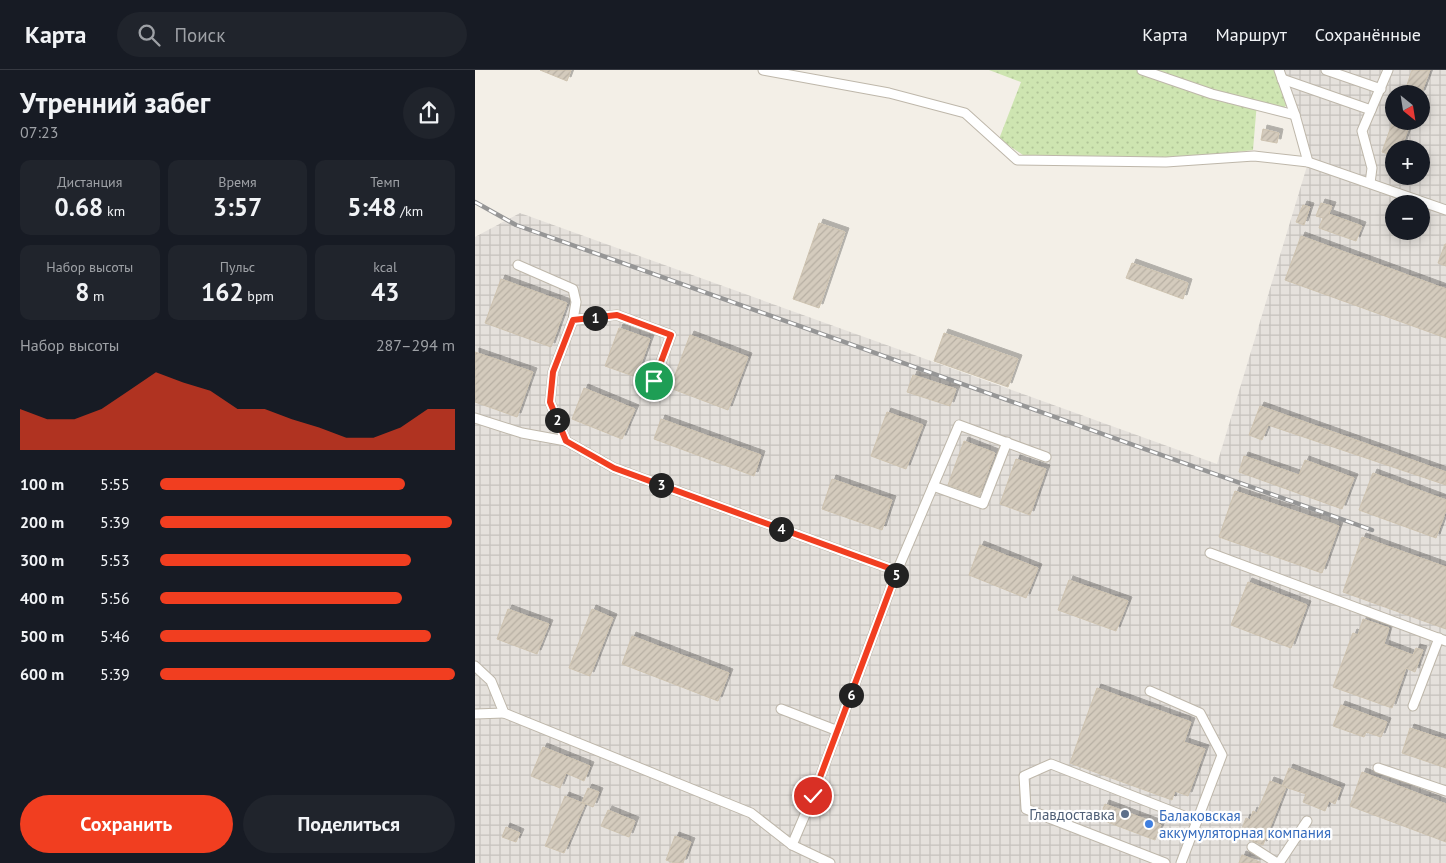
<!DOCTYPE html>
<html lang="ru">
<meta charset="utf-8">
<style>
:root{--surface:#171b24;--page:#20242c;--text:#f1f3f6;--muted:#9ea1a6;--line:#363941;--accent:#f13e20}
body{margin:0;font-family:"PT Sans",sans-serif;background:var(--page);color:var(--text);height:100vh;display:flex;flex-direction:column;font-size:19px;white-space:nowrap}
*{box-sizing:border-box;margin:0}
p{font-size:16px;color:var(--muted)}
.icon{flex:none;width:28px;height:28px;fill:none;stroke:currentColor;stroke-width:2;stroke-linecap:round;stroke-linejoin:round}
.map{position:relative;flex:1;overflow:hidden}
.side{display:flex;flex-direction:column;background:var(--surface);width:475px}
.side>*{flex:none}
.needle{width:32px;rotate:150deg}
.buttons{position:absolute;left:910px;top:15px;display:grid;gap:10px}
.buttons a{display:grid;place-items:center;width:45px;height:45px;border-radius:50%;background:var(--surface);box-shadow:0 2px 12px #0003;font-size:25px}
.pin{position:absolute;display:grid;place-items:center;width:42px;height:42px;color:#fff;margin:-21px;border:2px solid #fff;border-radius:50%;box-shadow:0 1px 5px #0007}
.km{position:absolute;width:25px;height:25px;margin:-12px;border-radius:50%;background:#222;color:#fff;font-size:14px;line-height:25px;text-align:center}
.round{display:grid;place-items:center;flex:none;width:52px;height:52px;border-radius:26px;background:var(--page)}
.overview{display:flex;align-items:center;justify-content:space-between;height:85px;padding:0 20px}
h1{font-size:28px;font-weight:700;line-height:38px}
.figures{display:grid;grid-template-columns:repeat(3,1fr);gap:8px;height:85px;padding:5px 20px}
.figures div{display:grid;align-content:center;border-radius:10px;background:var(--page);text-align:center}
.figures b{font-size:25px;font-weight:700}
.figures small{font-size:14px;font-weight:400}
.figures p{font-size:14px}
.chart{height:140px;padding:10px 20px}
.chart p{display:flex;justify-content:space-between}
.chart svg{width:100%;height:90px;margin-top:5px;fill:var(--accent);opacity:.7}
.cta{display:flex;gap:10px;margin-top:auto;padding:10px 20px}
.cta a{flex:1;height:58px;border-radius:30px;background:var(--accent);color:#fff;font-size:20px;font-weight:700;line-height:58px;text-align:center}
.cta a+a{background:var(--page);color:var(--text)}
ul{padding:0 20px;list-style:none;font-size:16px}
li{display:grid;grid-template-columns:80px 60px 1fr;align-items:center;height:38px}
li i{height:12px;border-radius:6px;background:var(--accent)}
header{display:flex;align-items:center;gap:30px;box-sizing:border-box;height:70px;padding:0 25px;background:var(--surface);border-bottom:1px solid var(--line)}
header strong{font-size:24px}
nav{display:flex;gap:28px;margin-inline-start:auto;font-size:18px}
.search{width:350px;height:45px;background:var(--page);display:flex;align-items:center;gap:12px;box-sizing:border-box;padding:0 18px;border-radius:28px;color:var(--muted);font-size:19px}
main{display:flex;flex:1;min-height:0}
.map>svg:first-child{display:block}
.industrial{fill:url(#industrial-grid);fill-rule:evenodd}
.grass{fill:url(#grass-dots)}
.building{fill:url(#building-hatch);stroke:#cec3b0;filter:url(#shadow)}
.lines{fill:none;stroke-linecap:round;stroke-linejoin:round}
.minor-casing{stroke:#beb7aa;stroke-width:11}
.minor{stroke:#fff;stroke-width:9}
.rail-casing{stroke:#969696;stroke-width:4.5}
.rail{stroke:#fff;stroke-width:2.5;stroke-dasharray:8;stroke-linecap:butt}
.route-casing{stroke:#fff;stroke-width:10}
.route{stroke:#f13e20;stroke-width:6}
.service-dot{fill:#5c6f8a;stroke:#fff;stroke-width:2}
.shop-dot{fill:#3f7fe0;stroke:#fff;stroke-width:2}
.labels{text-anchor:middle;dominant-baseline:central;stroke-width:4.5;stroke-linejoin:round;paint-order:stroke}
.service-label{font-size:15px;fill:#4e5e75;stroke:#fff;text-anchor:end}
.shop-label{font-size:15px;fill:#366cbe;stroke:#fff;text-anchor:start}
</style>
<header>
<strong>Карта</strong>
<div class="search"><svg class="icon" aria-label="search" viewBox="0 0 24 24"><circle cx="10" cy="10" r="6"/><path d="M15 15l6 6"/></svg>Поиск</div>
<nav><a>Карта</a><a>Маршрут</a><a>Сохранённые</a></nav>
</header>
<main>
<section class="side">
<div class="overview"><div><h1>Утренний забег</h1><p>07:23</p></div><a class="round"><svg class="icon" aria-label="share" viewBox="0 0 24 24"><path d="M12 15V3M7 8l5-5 5 5M5 13v7h14v-7"/></svg></a></div>
<div class="figures">
<div><p>Дистанция</p><b>0.68<small> km</small></b></div>
<div><p>Время</p><b>3:57</b></div>
<div><p>Темп</p><b>5:48<small> /km</small></b></div>
</div>
<div class="figures">
<div><p>Набор высоты</p><b>8<small> m</small></b></div>
<div><p>Пульс</p><b>162<small> bpm</small></b></div>
<div><p>kcal</p><b>43</b></div>
</div>
<div class="chart"><p><span>Набор высоты</span>287–294 m</p>
<svg viewBox="0 0 160 44" preserveAspectRatio="none"><path d="M0 44V24L10 29L20 29L30 24L40 15L50 6L60 11L70 15L80 24L90 24L100 29L110 33L120 38L130 38L140 33L150 24L160 24V44z"/></svg>
</div>
<ul>
<li><b>100 m</b>5:55<i style="width:83%"></i></li>
<li><b>200 m</b>5:39<i style="width:99%"></i></li>
<li><b>300 m</b>5:53<i style="width:85%"></i></li>
<li><b>400 m</b>5:56<i style="width:82%"></i></li>
<li><b>500 m</b>5:46<i style="width:92%"></i></li>
<li><b>600 m</b>5:39<i style="width:100%"></i></li>
</ul>
<div class="cta"><a>Сохранить</a><a>Поделиться</a></div>
</section>
<div class="map">
<svg width="971" height="793" viewBox="0 0 971 793">
<defs>
<pattern id="industrial-grid" width="8" height="8" patternUnits="userSpaceOnUse" patternTransform="scale(1.25)"><rect width="8" height="8" fill="#e5e1dc"/><path d="M0 4h8M4 0v8" fill="none" stroke="#c6c2bd"/></pattern>
<pattern id="grass-dots" width="8" height="8" patternUnits="userSpaceOnUse" patternTransform="scale(1.25)"><rect width="8" height="8" fill="#cee5b1"/><path d="M2 2h.1M6 6h.1" fill="none" stroke="#b2c699" stroke-width="1.8" stroke-linecap="round"/></pattern>
<pattern id="building-hatch" width="6" height="6" patternUnits="userSpaceOnUse" patternTransform="scale(1.25)"><rect width="6" height="6" fill="#d4cbbd"/><path d="M-1 1l2-2M0 6l6-6M5 7l2-2" fill="none" stroke="#b7afa3"/></pattern>
<filter id="shadow"><feDropShadow dx="4" dy="-4" stdDeviation="0" flood-color="#0004"/></filter>
</defs>
<rect width="100%" height="100%" fill="#f3efe7"/>
<!-- industrial -->
<path class="industrial" d="M 804,0 L 971,0 L 971,793 L 0,793 L 0,167 L 45,143 L 742,394 L 832,96 ZM 919,24 L 946,24 L 946,51 L 919,51 ZM 919,79 L 946,79 L 946,106 L 919,106 ZM 919,134 L 946,134 L 946,161 L 919,161 Z"/>
<!-- grass -->
<polygon class="grass" points="514,0 799,0 813,34 807,39 782,32 778,80 714,88 581,90 548,85 524,69 546,12"/>
<!-- building -->
<g class="building">
<polygon points="65,0 96,0 92,11"/>
<polygon points="937,0 955,0 946,24 929,24"/>
<polygon points="918,51 936,51 926,79 919,79 919,86 907,82"/>
<polygon points="788,59 804,63 802,73 786,70"/>
<polygon points="846,133 857,136 854,144 887,156 881,171 844,158 848,148 841,146"/>
<polygon points="828,135 835,137 829,155 821,152"/>
<polygon points="344,153 370,162 344,238 318,229"/>
<polygon points="826,166 971,219 971,268 810,210"/>
<polygon points="970,174 971,174 971,196 963,193"/>
<polygon points="657,193 713,213 708,229 651,208"/>
<polygon points="26,209 92,233 76,277 10,253"/>
<polygon points="144,258 175,269 161,307 130,296"/>
<polygon points="469,263 543,289 533,317 459,291"/>
<polygon points="215,265 273,287 253,340 195,318"/>
<polygon points="0,282 58,302 42,347 0,332"/>
<polygon points="438,305 481,319 475,336 432,322"/>
<polygon points="109,318 160,339 147,369 97,349"/>
<polygon points="785,336 971,402 971,415 793,355 787,370 774,365"/>
<polygon points="412,342 448,355 431,399 396,386"/>
<polygon points="186,349 286,385 279,406 179,369"/>
<polygon points="489,371 520,383 504,426 473,415"/>
<polygon points="769,386 824,405 830,390 879,408 867,439 764,402"/>
<polygon points="541,389 571,399 555,445 525,434"/>
<polygon points="898,403 971,430 971,440 961,468 884,440"/>
<polygon points="357,409 417,430 407,460 347,439"/>
<polygon points="760,421 864,456 847,503 744,467"/>
<polygon points="887,467 971,497 971,559 868,522"/>
<polygon points="505,475 563,498 551,528 494,505"/>
<polygon points="594,510 653,531 641,561 583,540"/>
<polygon points="773,512 832,535 816,578 756,555"/>
<polygon points="33,539 74,554 62,584 22,569"/>
<polygon points="117,539 138,548 115,606 94,598"/>
<polygon points="888,549 914,558 909,574 938,585 941,578 948,580 940,602 931,598 917,638 858,617 878,563 883,565"/>
<polygon points="157,566 254,603 243,631 147,594"/>
<polygon points="622,618 716,652 709,672 730,679 713,726 700,721 697,730 595,693"/>
<polygon points="866,635 912,652 906,667 891,662 889,667 858,656"/>
<polygon points="935,658 971,670 971,698 927,683"/>
<polygon points="68,677 115,696 109,711 91,703 85,718 56,706"/>
<polygon points="814,698 866,718 860,734 854,731 850,741 828,732 831,724 807,716"/>
<polygon points="887,702 971,734 971,772 875,736"/>
<polygon points="795,711 811,717 788,775 764,766 771,748 775,750 778,741 782,743"/>
<polygon points="113,718 124,722 118,737 107,732"/>
<polygon points="90,726 110,734 89,783 70,776"/>
<polygon points="630,734 686,755 680,770 624,749"/>
<polygon points="133,740 160,751 154,767 126,756"/>
<polygon points="31,757 45,763 41,772 27,767"/>
<polygon points="200,766 216,772 208,793 199,793 191,790"/>
<polygon points="767,785 785,792 785,793 764,793"/>
</g>
<g class="lines">
<!-- minor casing -->
<g class="minor-casing">
<g id="minor">
<polyline points="288,0 414,23 490,43 542,90 691,92 779,86 833,92 971,140"/>
<polyline points="667,0 737,24 820,45"/>
<polyline points="804,0 820,45 833,92"/>
<polyline points="851,0 906,19"/>
<polyline points="807,9 896,40"/>
<polyline points="895,113 897,98 887,61 913,0"/>
<polyline points="43,195 98,219 101,232 98,250 78,302 75,332 91,371 139,398 422,501 338,726 317,775 355,793"/>
<polyline points="98,250 142,245 196,265 179,311"/>
<polyline points="0,348 47,363 91,371"/>
<polyline points="458,416 508,434 532,372"/>
<polyline points="735,483 971,571"/>
<polyline points="422,501 484,355 571,387"/>
<polyline points="0,596 16,611 29,643 276,743 317,775"/>
<polyline points="675,621 725,643 747,685 706,793"/>
<polyline points="938,636 964,568"/>
<polyline points="306,639 363,661"/>
<polyline points="0,644 29,643"/>
<polyline points="903,698 971,721"/>
<polyline points="777,777 802,793"/>
<polyline points="690,793 551,739 549,706 576,694 722,751"/>
<polyline points="804,793 832,751"/>
</g>
</g>
<!-- minor -->
<use href="#minor" class="minor"/>
<!-- rail casing -->
<g class="rail-casing">
<polyline id="rail" points="0,132 41,155 897,460"/>
</g>
<!-- rail -->
<use href="#rail" class="rail"/>
</g>
<g class="lines">
<!-- route casing -->
<g class="route-casing">
<polyline id="route" points="179,311 196,265 142,245 98,250 78,302 75,332 91,371 139,398 422,501 338,726"/>
</g>
<!-- route -->
<use href="#route" class="route"/>
</g>
<!-- markers -->
<circle class="service-dot" cx="650" cy="744" r="5"/>
<circle class="shop-dot" cx="674" cy="754" r="5"/>
<g class="labels">
<!-- service labels -->
<g class="service-label">
<text x="640" y="744">Главдоставка</text>
</g>
<!-- shop labels -->
<g class="shop-label">
<text x="684" y="745">Балаковская<tspan x="684" dy="17">аккумуляторная компания</tspan></text>
</g>
</g>
</svg>
<div class="buttons">
<a><svg class="needle" viewBox="-14 -14 28 28"><path d="M0-13l5 13h-10z" fill="#e53935"/><path d="M0 13l5-13h-10z" fill="#9ea1a6"/></svg></a>
<a>+</a>
<a>−</a>
</div>
<div class="pin" style="left:179px;top:311px;background:#1e9e55"><svg class="icon" aria-label="arrive" viewBox="0 0 24 24"><path d="M6 21V4h12l-3 4 3 4H6"/></svg></div>
<div class="pin" style="left:338px;top:726px;background:#d93025"><svg class="icon" aria-label="check" viewBox="0 0 24 24"><path d="M5 12l5 5 9-10"/></svg></div>
<b class="km" style="left:120px;top:248px">1</b>
<b class="km" style="left:82px;top:350px">2</b>
<b class="km" style="left:186px;top:415px">3</b>
<b class="km" style="left:306px;top:459px">4</b>
<b class="km" style="left:421px;top:505px">5</b>
<b class="km" style="left:376px;top:625px">6</b>
</div>
</main>
